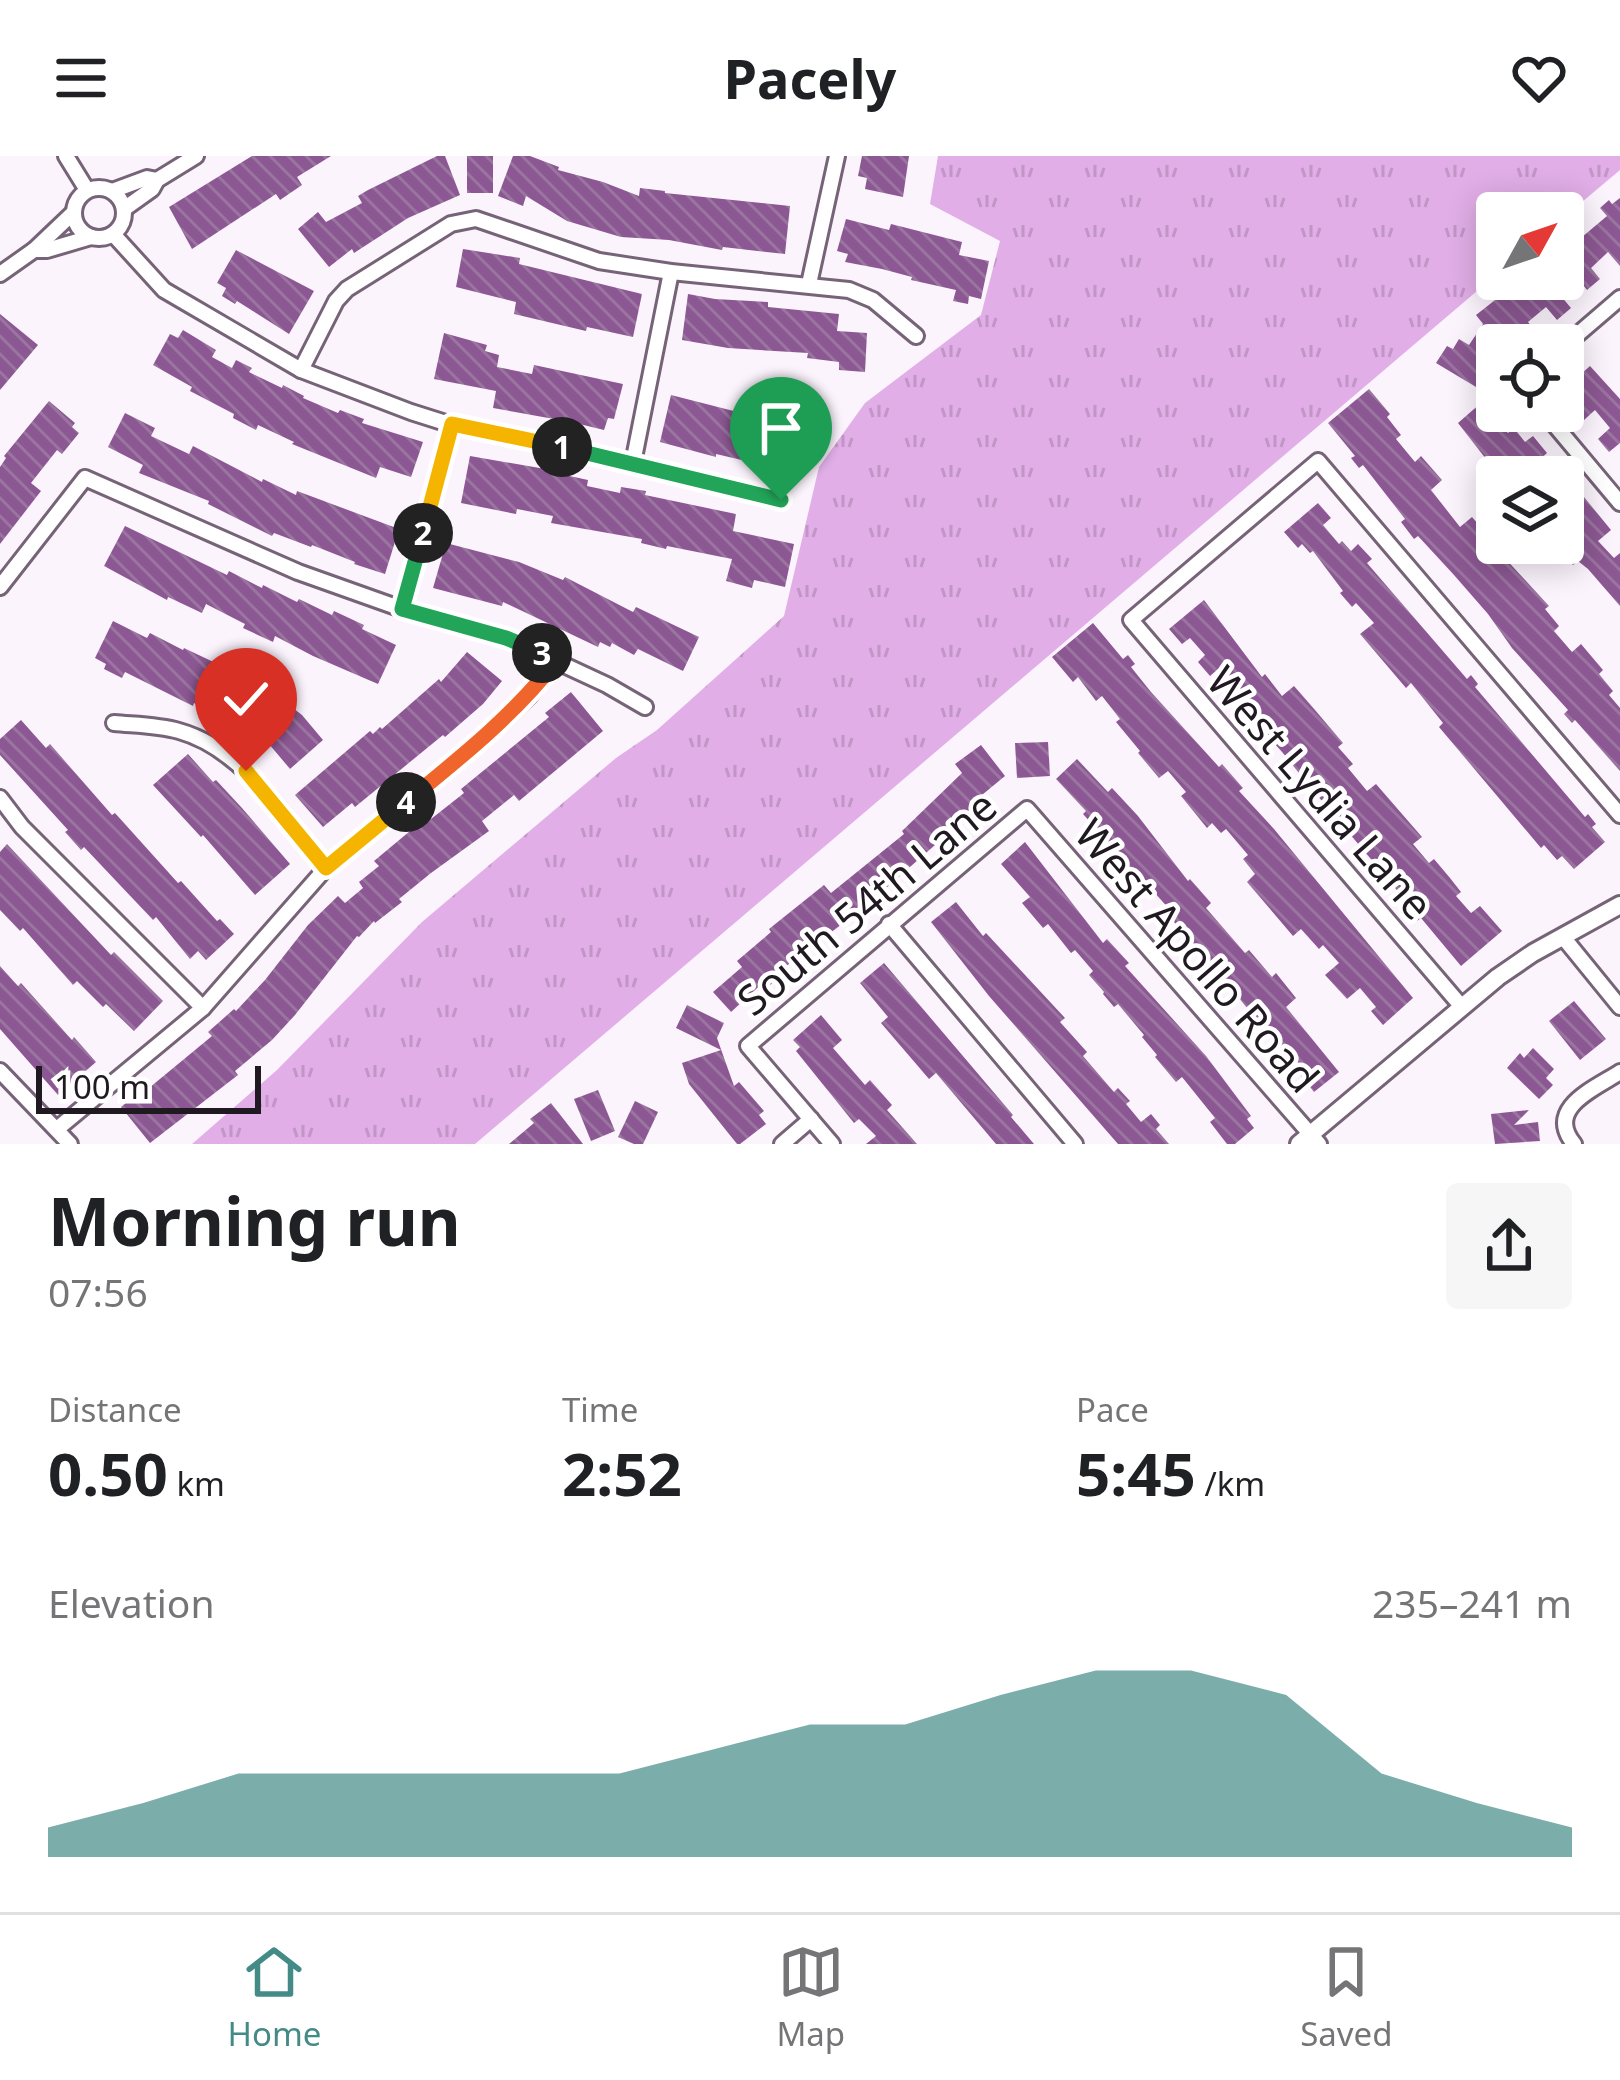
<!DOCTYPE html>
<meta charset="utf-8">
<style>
:root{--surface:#fff;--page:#f6f6f6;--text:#202124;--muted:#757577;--line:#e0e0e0;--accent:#448b87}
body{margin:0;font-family:"Noto Sans",sans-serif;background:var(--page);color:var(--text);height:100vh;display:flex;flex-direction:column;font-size:45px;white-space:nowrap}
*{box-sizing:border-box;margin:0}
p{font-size:39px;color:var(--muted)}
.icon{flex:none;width:66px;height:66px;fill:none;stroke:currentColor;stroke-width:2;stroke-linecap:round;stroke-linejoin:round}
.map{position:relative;height:988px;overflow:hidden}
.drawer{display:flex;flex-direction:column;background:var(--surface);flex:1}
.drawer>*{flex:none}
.needle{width:78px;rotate:50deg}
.fabs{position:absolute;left:1476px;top:36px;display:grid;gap:24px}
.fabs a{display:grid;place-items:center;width:108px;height:108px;border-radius:12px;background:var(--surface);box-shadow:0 6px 30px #0003;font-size:60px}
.scale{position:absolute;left:36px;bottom:30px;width:225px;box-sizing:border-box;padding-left:12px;border:6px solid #201921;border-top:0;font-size:33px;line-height:42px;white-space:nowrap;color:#201921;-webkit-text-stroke:9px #fff;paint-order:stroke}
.pin{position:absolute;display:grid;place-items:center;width:102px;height:102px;color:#fff;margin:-123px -51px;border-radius:50% 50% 50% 0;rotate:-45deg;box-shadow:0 0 12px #0007}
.pin .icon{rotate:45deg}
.km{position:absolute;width:60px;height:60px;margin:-30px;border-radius:50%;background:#222;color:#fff;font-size:33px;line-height:60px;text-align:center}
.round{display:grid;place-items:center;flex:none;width:126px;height:126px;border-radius:12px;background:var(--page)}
.head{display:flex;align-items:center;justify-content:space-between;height:204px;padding:0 48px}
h1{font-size:66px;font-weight:700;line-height:90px}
.metrics{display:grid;grid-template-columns:repeat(3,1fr);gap:18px;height:204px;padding:12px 48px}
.metrics div{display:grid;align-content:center}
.metrics b{font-size:60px;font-weight:700}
.metrics small{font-size:33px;font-weight:400}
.metrics p{font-size:33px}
.chart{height:336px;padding:24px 48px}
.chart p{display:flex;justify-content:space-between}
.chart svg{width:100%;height:216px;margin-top:12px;fill:var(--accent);opacity:.7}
header{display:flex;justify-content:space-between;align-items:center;height:156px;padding:0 48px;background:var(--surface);font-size:54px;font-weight:700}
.dock{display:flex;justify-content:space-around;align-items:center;height:168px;border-top:3px solid var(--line);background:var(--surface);font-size:33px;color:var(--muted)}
.dock a{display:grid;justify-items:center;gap:6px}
.dock .on{color:var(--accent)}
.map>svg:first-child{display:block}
.grass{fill:url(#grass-tufts)}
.building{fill:url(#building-back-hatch)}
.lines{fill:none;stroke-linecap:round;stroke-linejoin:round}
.minor-casing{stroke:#766378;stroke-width:20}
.tertiary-casing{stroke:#766378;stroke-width:22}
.minor{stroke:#fff;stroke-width:14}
.tertiary{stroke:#fff;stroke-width:16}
.split-1-casing{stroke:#fff;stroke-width:24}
.split-2-casing{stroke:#fff;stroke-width:24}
.split-3-casing{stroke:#fff;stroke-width:24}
.split-4-casing{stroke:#fff;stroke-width:24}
.split-5-casing{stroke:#fff;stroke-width:24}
.split-1{stroke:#22a559;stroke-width:15}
.split-2{stroke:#f5b400;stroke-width:15}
.split-3{stroke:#22a559;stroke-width:15}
.split-4{stroke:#f0652b;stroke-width:15}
.split-5{stroke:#f5b400;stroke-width:15}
.labels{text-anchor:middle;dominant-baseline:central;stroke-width:9;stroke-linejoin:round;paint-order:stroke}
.street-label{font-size:42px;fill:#201921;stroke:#fff}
</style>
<header><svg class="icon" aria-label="menu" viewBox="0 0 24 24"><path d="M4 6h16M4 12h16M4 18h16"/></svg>Pacely<svg class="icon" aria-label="heart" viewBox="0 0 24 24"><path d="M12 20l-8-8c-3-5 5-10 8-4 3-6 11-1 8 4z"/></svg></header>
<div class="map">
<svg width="1620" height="988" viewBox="0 0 1620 988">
<defs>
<pattern id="grass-tufts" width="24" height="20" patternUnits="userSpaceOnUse" patternTransform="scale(3)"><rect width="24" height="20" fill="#e1aee7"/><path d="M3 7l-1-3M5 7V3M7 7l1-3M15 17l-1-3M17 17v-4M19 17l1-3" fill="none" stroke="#c195c6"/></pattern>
<pattern id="building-back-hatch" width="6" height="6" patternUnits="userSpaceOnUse" patternTransform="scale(3)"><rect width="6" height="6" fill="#8c5893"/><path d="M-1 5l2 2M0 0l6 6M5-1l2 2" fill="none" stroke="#9a759f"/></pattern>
</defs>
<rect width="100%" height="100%" fill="#fcf4fd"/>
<!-- grass -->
<polygon class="grass" points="938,0 1620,0 1620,14 1563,62 1563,57 1497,57 1497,118 475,988 192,988 277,914 422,766 616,602 657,574 784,460 819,311 865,247 981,159 1000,85 930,48"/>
<!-- building -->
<g class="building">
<polygon points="252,0 331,0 297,21 302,29 280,44 276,38 192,93 169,51"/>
<polygon points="437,0 445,0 460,39 408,62 354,97 352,93 329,111 298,73 318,56 326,66 362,47 358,40 368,34"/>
<rect x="467" y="0" width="26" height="37"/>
<polygon points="513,0 530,0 559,11 558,14 603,26 639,40 640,32 665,35 665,37 790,50 785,98 723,91 722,94 669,84 621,81 567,65 526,40 523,50 498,40"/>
<polygon points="862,0 909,0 903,41 865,33 867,22 858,20"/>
<polygon points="1620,42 1620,110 1608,96 1591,112 1600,123 1587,134 1580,125 1561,140 1571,152 1557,164 1546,151 1528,166 1537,177 1525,186 1518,177 1502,189 1489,189 1476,210 1491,219 1481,234 1436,207 1447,190 1453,193 1459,183 1469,189 1483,168 1476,159 1504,137 1510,143 1533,123 1563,123 1563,97 1607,60 1600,52 1609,44 1612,48"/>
<polygon points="846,63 889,74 891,68 962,86 959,99 989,105 981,143 969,140 968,148 953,145 956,134 911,124 912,121 882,113 845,106 848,98 837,95"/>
<polygon points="463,93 520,102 519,108 642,138 633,181 587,171 586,175 514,158 516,146 456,131"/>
<polygon points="236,94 314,135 289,178 237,145 235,148 222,140 226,132 217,127"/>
<polygon points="688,138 715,143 768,146 768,151 839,158 837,175 867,177 865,216 839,214 839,206 807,202 808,197 728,192 682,184"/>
<polygon points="0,158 38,189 0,234"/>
<polygon points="183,174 216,194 212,201 232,212 236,204 252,212 249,216 282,232 283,229 304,240 303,242 338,257 340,254 364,263 362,267 423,286 411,321 380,311 376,322 292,288 294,286 258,269 256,274 233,262 234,258 190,235 192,231 153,209 170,178 178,182"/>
<polygon points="444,177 487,189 485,195 499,199 497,211 532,218 534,209 623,228 614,263 608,262 604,274 567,265 566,270 552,267 554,263 493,252 496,235 434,223"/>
<polygon points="1590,210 1620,243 1620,287 1609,296 1598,283 1610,272 1595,254 1584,264 1563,241 1563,234"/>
<polygon points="1369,233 1390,258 1387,261 1401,279 1396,283 1415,306 1421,300 1442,324 1431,334 1460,371 1472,361 1493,385 1491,387 1549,450 1545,453 1559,470 1554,475 1572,496 1581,488 1603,514 1599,518 1613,535 1609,539 1620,552 1620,615 1575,564 1572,567 1564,558 1568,554 1512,492 1488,458 1454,419 1418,380 1414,383 1401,366 1405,363 1363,309 1359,312 1351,302 1355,300 1328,267"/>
<polygon points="1497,233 1497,256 1492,260 1508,277 1514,272 1525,286 1533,280 1547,297 1520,321 1500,321 1458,267"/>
<polygon points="671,239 761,262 766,241 821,253 813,288 806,286 803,298 786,294 787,290 752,282 746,305 716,298 716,301 660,286"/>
<polygon points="49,245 75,267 72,271 79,277 62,298 57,294 31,327 41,335 0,388 0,311 6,302 4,300"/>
<polygon points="125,257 155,272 151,280 189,298 193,290 262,326 263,323 296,339 297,335 399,373 385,418 354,408 355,406 312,389 311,391 274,377 272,380 208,348 209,345 139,317 143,309 108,291"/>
<polygon points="470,300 557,315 556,317 588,324 587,330 620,337 621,331 646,335 645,339 736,358 733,375 794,388 785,431 754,424 752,432 726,425 732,403 667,390 666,393 641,387 642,383 551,367 553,360 517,353 516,358 461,347"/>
<polygon points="1575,330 1611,374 1598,385 1614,402 1620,397 1620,450 1588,413 1578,405 1573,409 1561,395 1563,393 1563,340"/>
<polygon points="1318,347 1331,362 1323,369 1339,388 1342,385 1351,395 1358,388 1372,403 1367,407 1467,523 1471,519 1478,528 1475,531 1585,661 1588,658 1596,668 1592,671 1605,686 1574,713 1562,700 1557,704 1544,689 1541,692 1439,571 1443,567 1411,527 1406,532 1360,478 1374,467 1356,447 1352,451 1340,437 1343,435 1313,395 1310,397 1302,388 1298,392 1284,376"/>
<polygon points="125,370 227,419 229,415 262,432 263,429 297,446 299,443 332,459 334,455 364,469 362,473 396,489 378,528 313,500 275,480 273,486 243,472 245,468 206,448 202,457 168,441 167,444 104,410"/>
<polygon points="446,387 519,406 563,424 565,421 633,456 636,451 699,481 683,515 638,493 634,499 612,487 610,491 600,486 598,491 503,446 502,450 433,432"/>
<polygon points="1204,444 1262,521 1265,518 1282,540 1294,530 1315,554 1343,587 1338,591 1353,608 1348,612 1367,635 1376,628 1422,681 1413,688 1429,707 1434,703 1450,722 1461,736 1456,740 1471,757 1480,750 1502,775 1461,810 1421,762 1417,765 1398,742 1401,739 1328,652 1316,638 1312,641 1304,630 1307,627 1282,596 1249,559 1245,562 1233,547 1240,541 1218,513 1210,520 1198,506 1205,499 1190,482 1182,488 1169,473"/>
<polygon points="113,465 147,482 150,477 183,494 184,492 264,530 302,559 323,584 290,613 264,582 259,589 218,556 216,559 194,547 193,550 125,516 122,522 104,513 106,508 95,502"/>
<polygon points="1093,467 1123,503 1128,499 1135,508 1131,511 1151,536 1219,611 1222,608 1243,632 1239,635 1274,673 1413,842 1383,869 1371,855 1376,851 1360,832 1347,843 1325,819 1339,807 1323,789 1319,793 1301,773 1293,780 1247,726 1255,718 1243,703 1248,699 1226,673 1221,677 1212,667 1207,672 1181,640 1186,636 1168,615 1159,622 1138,597 1140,595 1116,566 1120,563 1102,540 1096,545 1078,521 1073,526 1052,501"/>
<polygon points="467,496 502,525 483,548 445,581 443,579 355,651 352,647 323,671 295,639 370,575 373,578 380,571 382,573 439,523 441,526"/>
<polygon points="571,536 603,575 519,645 514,639 482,665 489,675 431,717 399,743 402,746 375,767 374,765 359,781 357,780 295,859 272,884 235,915 238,919 150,987 121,951 147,930 149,932 212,880 208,876 234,853 236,855 265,824 308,769 338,740 345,747 363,732 359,726 379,710 374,705 428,660 431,663 464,637 461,633 549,561 545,557"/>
<polygon points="21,564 46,592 50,588 112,659 115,657 178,727 181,725 217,765 220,763 234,778 206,804 198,795 190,803 156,761 153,764 84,691 81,694 65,676 68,674 0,599 0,583"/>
<polygon points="1048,586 1050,620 1017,622 1015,587"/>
<polygon points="981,589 1005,620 971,648 976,653 861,754 858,751 840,766 842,768 785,811 788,814 770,829 766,824 731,856 713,836 742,811 737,805 771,776 769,773 824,729 831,737 904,678 902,675 962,617 955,608"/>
<polygon points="188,598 213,626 216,624 242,652 290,708 255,739 203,679 201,681 153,629"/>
<polygon points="1077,603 1108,636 1112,632 1138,660 1188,725 1190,723 1211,747 1206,752 1245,797 1249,794 1272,821 1276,817 1296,842 1286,851 1339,916 1314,936 1235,837 1232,839 1187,785 1189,783 1166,757 1170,754 1154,736 1149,740 1112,696 1115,694 1083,658 1086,655 1056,623"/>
<polygon points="1025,686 1103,787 1107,783 1129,807 1125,810 1206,900 1251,960 1247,963 1254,972 1235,988 1227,988 1210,966 1215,962 1182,921 1176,926 1155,901 1157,899 1142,881 1144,879 1118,848 1114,851 1103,838 1104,836 1089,819 1093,815 1075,794 1071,797 1048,768 1043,772 1022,747 1030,741 1001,708"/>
<polygon points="7,688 111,799 114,796 163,845 134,875 106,848 103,851 77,825 73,829 23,772 20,775 0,754 0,696"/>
<polygon points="956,746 983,780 986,777 1065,862 1060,866 1087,896 1083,900 1114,936 1118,932 1130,945 1126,948 1141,966 1151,958 1160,969 1156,973 1169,988 1118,988 989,840 931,766"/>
<polygon points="884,807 1013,959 1011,961 1034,988 996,988 936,917 929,923 881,867 888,861 860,827"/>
<polygon points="0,810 18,830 21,827 72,884 74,881 96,906 58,939 0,873"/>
<polygon points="1574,845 1606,883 1580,904 1549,865"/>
<polygon points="687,849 724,867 717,882 734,930 739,926 764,955 759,959 766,968 740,988 737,988 689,928 682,907 721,894 676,872"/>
<polygon points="821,859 842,884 833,892 865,929 870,924 892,949 887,954 917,988 866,988 876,980 859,963 854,967 796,895 800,891 793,884"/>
<polygon points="1533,892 1554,913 1546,922 1553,929 1539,943 1507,912 1520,897 1524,902"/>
<polygon points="598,934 615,975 591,985 574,943"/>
<polygon points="635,945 658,956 643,988 634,988 618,981"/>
<polygon points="551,947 583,988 509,988 534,967 530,963"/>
<polygon points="1529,954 1514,969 1538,966 1540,985 1495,988 1491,958"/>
</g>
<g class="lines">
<!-- minor casing -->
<g class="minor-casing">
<g id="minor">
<polyline points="66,0 87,34"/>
<circle cx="99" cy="57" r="25"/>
<polyline points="112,35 147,22 157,24"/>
<polyline points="124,53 152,33 157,24 196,0"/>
<polyline points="113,78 164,134 301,214 411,256 452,269 633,307 781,344"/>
<polyline points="34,94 47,94 91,81"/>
<polyline points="0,118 34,94 74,56"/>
<polyline points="809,128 837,0"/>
<polyline points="1563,191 1620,142"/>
<polyline points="301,214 336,145 347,133 451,68 476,63 599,105 671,116 849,134 873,144 916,180"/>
<polyline points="1543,255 1620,347"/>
<polyline points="633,307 671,116"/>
<polyline points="0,431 85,322 298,416 402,453 506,482 607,529 645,551"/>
<polyline points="402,453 452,269"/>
<path d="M 114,567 C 135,569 158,569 179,575 C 244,593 285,662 326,712"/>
<polyline points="0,642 22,671 203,852"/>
<polyline points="889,768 1075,988"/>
<polyline points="1563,781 1620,851"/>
<polyline points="1462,851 1131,464 1318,305 1620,659"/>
<polyline points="0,915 70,988"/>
<polyline points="57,973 203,852 326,712 499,569 530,539 557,504"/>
<polyline points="782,988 811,963"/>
<polyline points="832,988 748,890 1027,653 1319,988"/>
<path d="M 1574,988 C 1545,952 1594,933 1620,916"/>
</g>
</g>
<!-- tertiary casing -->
<g class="tertiary-casing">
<polyline id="tertiary" points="1299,988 1498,821 1533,797 1620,749"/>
</g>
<!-- minor -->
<use href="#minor" class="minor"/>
<!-- tertiary -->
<use href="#tertiary" class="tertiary"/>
</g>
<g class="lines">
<!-- split-1 casing -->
<g class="split-1-casing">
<polyline id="split-1" points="562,291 781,344"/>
</g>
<!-- split-2 casing -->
<g class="split-2-casing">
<polyline id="split-2" points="423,377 452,268 562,291"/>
</g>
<!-- split-3 casing -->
<g class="split-3-casing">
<polyline id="split-3" points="423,377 402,453 506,482 542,497"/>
</g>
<!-- split-4 casing -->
<g class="split-4-casing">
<path id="split-4" d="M 406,646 C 460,602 513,560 557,504 L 542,497"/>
</g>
<!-- split-5 casing -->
<g class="split-5-casing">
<polyline id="split-5" points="246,615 326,712 406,646"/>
</g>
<!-- split-1 -->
<use href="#split-1" class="split-1"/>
<!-- split-2 -->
<use href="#split-2" class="split-2"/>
<!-- split-3 -->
<use href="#split-3" class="split-3"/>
<!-- split-4 -->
<use href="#split-4" class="split-4"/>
<!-- split-5 -->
<use href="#split-5" class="split-5"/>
</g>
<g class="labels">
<!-- street labels -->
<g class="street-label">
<text transform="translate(1321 636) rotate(49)">West Lydia Lane</text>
<text transform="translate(866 746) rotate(-40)">South 54th Lane</text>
<text transform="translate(1198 799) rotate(49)">West Apollo Road</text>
</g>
</g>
</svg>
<div class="fabs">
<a><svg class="needle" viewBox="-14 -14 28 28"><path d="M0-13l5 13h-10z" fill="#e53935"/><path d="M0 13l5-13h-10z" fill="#757577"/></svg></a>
<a><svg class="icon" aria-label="locate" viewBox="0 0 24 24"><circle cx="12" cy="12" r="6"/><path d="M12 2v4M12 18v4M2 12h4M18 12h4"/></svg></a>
<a><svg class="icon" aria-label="layers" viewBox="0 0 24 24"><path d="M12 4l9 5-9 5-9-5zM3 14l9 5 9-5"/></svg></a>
</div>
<div class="scale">100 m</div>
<div class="pin" style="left:781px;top:344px;background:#1e9e55"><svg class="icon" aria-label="arrive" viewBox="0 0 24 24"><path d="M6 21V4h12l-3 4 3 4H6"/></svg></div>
<div class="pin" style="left:246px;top:615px;background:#d93025"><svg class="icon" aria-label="check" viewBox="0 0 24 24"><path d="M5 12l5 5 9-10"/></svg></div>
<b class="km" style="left:562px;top:291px">1</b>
<b class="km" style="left:423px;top:377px">2</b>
<b class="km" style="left:542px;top:497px">3</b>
<b class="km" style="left:406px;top:646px">4</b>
</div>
<section class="drawer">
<div class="head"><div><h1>Morning run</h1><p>07:56</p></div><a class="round"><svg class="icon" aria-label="share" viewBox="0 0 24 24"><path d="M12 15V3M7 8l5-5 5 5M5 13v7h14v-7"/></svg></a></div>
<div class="metrics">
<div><p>Distance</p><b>0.50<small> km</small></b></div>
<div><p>Time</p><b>2:52</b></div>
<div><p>Pace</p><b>5:45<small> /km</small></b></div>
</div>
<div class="chart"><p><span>Elevation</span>235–241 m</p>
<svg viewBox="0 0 160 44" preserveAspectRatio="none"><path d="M0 44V38L10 33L20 27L30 27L40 27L50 27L60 27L70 22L80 17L90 17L100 11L110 6L120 6L130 11L140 27L150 33L160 38V44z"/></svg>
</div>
</section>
<nav class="dock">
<a class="on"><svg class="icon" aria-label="home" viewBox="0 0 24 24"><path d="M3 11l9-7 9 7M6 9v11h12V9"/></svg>Home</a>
<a><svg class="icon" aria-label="map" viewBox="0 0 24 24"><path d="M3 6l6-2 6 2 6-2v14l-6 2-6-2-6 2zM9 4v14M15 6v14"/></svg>Map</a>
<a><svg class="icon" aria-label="saved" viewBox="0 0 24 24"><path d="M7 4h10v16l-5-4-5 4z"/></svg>Saved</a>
</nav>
